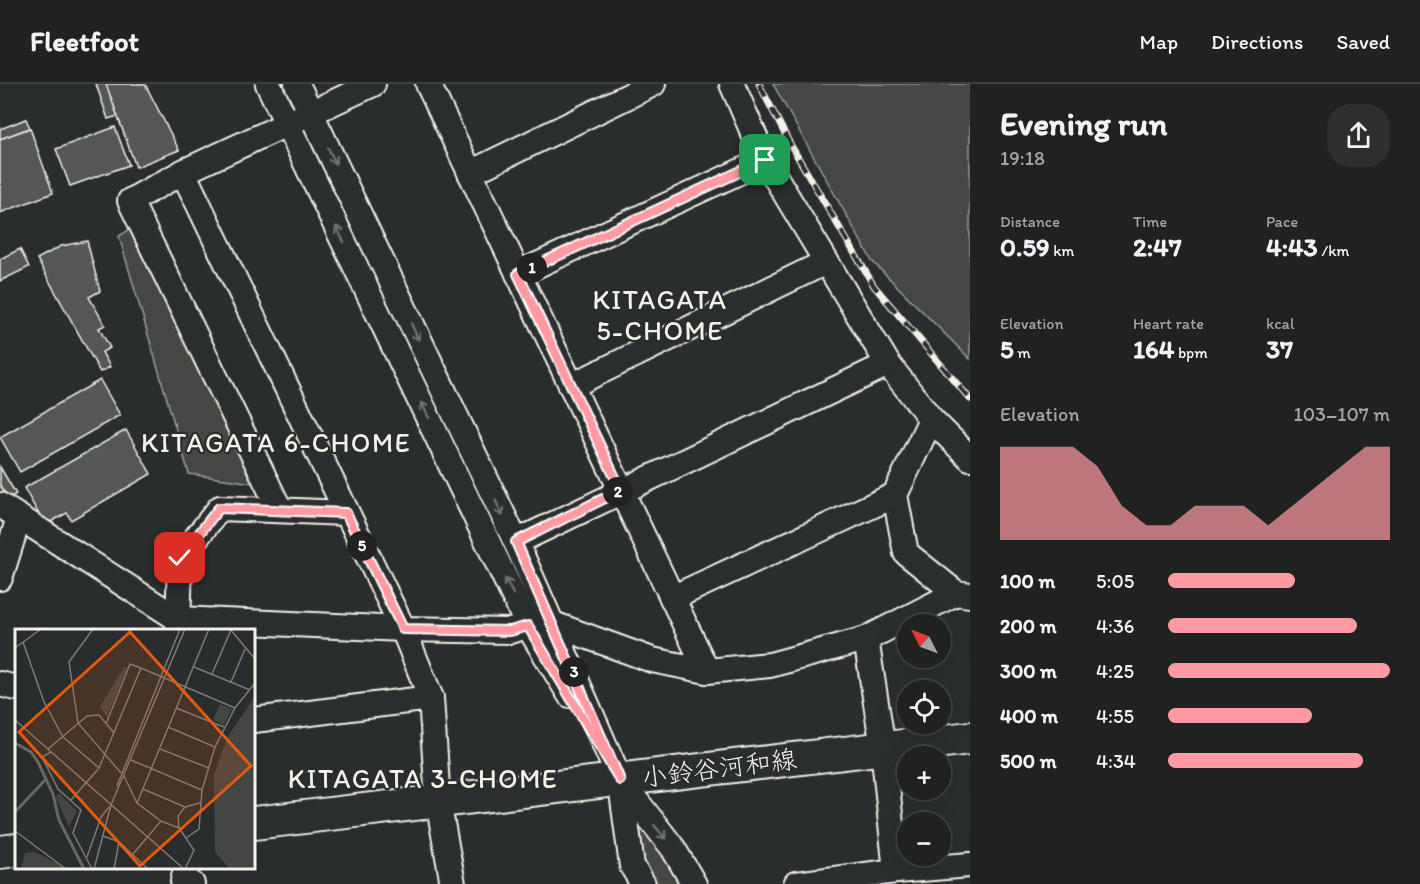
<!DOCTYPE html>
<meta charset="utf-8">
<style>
:root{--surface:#202222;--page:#2d2f2f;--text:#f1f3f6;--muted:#a2a4a5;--line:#3d3f40;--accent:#ff9aa2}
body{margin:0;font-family:Itim,"Klee One",sans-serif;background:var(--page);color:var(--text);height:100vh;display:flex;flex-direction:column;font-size:22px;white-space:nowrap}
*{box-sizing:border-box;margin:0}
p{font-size:20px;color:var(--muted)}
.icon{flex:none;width:33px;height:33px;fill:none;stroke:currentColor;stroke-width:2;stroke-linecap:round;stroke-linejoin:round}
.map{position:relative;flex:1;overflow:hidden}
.drawer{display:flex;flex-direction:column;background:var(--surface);width:450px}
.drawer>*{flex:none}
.needle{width:39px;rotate:312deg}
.buttons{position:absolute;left:897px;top:530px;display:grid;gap:12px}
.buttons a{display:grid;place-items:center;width:54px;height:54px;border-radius:50%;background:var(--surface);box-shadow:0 6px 24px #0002,0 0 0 2px var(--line);font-size:30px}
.pin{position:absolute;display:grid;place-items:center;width:51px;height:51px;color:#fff;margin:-26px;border-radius:12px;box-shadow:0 3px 9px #0006}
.km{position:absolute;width:30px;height:30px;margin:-15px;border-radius:50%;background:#222;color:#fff;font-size:16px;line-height:30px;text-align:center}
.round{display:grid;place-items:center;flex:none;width:63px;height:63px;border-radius:24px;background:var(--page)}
.overview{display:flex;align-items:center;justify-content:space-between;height:102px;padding:0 30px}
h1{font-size:33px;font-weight:700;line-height:45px}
.metrics{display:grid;grid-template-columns:repeat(3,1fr);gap:9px;height:102px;padding:6px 30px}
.metrics div{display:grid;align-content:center}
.metrics b{font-size:26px;font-weight:700}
.metrics small{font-size:16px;font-weight:400}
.metrics p{font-size:16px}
.chart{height:168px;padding:12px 30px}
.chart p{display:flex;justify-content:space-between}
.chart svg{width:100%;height:108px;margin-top:6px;fill:var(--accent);opacity:.7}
ul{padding:0 30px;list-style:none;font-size:20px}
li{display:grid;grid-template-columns:96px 72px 1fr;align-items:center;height:45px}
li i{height:15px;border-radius:8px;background:var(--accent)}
header{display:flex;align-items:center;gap:36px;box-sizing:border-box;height:84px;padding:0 30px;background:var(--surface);border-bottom:2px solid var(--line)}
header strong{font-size:28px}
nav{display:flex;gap:33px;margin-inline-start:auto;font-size:21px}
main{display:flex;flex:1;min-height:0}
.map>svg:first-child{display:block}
.green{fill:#444645;stroke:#9c9c96;stroke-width:1.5}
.building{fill:#555756;stroke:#f4f1e8;stroke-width:1.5}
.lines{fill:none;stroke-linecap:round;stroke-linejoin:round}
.minor-casing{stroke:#f4f1e8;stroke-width:28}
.major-casing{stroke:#f4f1e8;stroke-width:36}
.minor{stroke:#2a2d2e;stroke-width:24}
.major{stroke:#2a2d2e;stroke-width:32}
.rail-casing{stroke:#f4f1e8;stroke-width:7}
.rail{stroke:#2a2d2e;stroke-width:4.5;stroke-dasharray:14;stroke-linecap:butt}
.oneway{stroke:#71726f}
.route-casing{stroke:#fff;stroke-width:12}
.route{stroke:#ff9aa2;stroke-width:8}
.labels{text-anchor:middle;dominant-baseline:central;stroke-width:4.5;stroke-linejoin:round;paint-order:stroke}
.street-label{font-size:26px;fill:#f4f1e8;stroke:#2a2d2e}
.neighbourhood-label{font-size:27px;letter-spacing:1.5px;fill:#f4f1e8;stroke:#2a2d2e}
.inset-river{fill:none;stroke:#676866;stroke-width:3}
.inset-road{fill:none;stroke:#7b7b78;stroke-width:1.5}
.view{fill:#e8590c;fill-opacity:0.15;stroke:#e8590c;stroke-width:3}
.inset-edge{fill:none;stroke:#f4f1e8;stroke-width:3}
</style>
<header>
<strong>Fleetfoot</strong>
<nav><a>Map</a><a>Directions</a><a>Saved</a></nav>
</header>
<main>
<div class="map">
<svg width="970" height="800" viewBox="0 0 970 800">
<rect width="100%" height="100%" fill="#2a2d2e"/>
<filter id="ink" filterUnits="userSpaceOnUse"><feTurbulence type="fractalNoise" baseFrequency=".0167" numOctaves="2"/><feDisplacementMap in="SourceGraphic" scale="12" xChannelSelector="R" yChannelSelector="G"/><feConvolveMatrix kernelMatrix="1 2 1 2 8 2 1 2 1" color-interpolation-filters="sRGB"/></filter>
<g filter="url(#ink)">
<!-- green -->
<g class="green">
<polygon points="773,0 970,0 970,275 872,177"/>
<polygon points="132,144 254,399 189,390 119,152"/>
<polygon points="640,741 671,775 686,800 654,800 644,782"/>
</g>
<!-- building -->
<g class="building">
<polygon points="96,0 106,0 118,32 108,35"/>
<polygon points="106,0 145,0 179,66 136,83"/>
<polygon points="26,35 30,44 0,55 0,45"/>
<polygon points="115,43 129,81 70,102 56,65"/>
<polygon points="30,44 53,109 0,129 0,55"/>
<polygon points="87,157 100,207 89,213 105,241 99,244 110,264 102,268 110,283 100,288 37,175 61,162"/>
<polygon points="20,165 29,183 0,197 0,175"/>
<polygon points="100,296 120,331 20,388 0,353"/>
<polygon points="126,346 151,390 71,436 67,429 45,441 24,404"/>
<polygon points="0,383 16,410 8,415 0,401"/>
</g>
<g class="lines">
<!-- minor casing -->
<g class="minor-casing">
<g id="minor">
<polyline points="268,0 528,542 570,611"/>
<polyline points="297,0 516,458 620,696 673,764 694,800"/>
<polyline points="373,0 183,88 403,545 431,614 438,717 453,800"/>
<polyline points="428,0 707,587"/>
<polyline points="732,0 765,76 888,280 931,335 970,374"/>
<polyline points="183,88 130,117 280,426"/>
<polyline points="470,89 653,0"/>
<polyline points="518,190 765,76"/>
<polyline points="571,302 826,178"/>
<polyline points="931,335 895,411 906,469 956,509 970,511"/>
<polyline points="0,421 178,535 403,545 510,547 528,542"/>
<polyline points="516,458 888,280"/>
<polyline points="0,494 16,443"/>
<polyline points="672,514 895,411"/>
<polyline points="553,540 652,576 707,587 770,581 866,555 956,509"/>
<polyline points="178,546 180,474 220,424 346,429"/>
<polyline points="866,555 883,664 896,787"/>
<polyline points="0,600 16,604"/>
<polyline points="254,636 431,614"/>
<polyline points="621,701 632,782 643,800"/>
<polyline points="186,784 183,797 192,800"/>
<polyline points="796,800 896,787 970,781"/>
</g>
</g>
<!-- major casing -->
<g class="major-casing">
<g id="major">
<polyline points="254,739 970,654"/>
<polyline points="0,768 16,766"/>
</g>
</g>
<!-- minor -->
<use href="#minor" class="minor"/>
<!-- major -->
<use href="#major" class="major"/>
<!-- rail casing -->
<g class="rail-casing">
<polyline id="rail" points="759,0 790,60 874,202 970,315"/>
</g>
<!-- rail -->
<use href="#rail" class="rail"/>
</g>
<!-- one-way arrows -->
<defs><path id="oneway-shaft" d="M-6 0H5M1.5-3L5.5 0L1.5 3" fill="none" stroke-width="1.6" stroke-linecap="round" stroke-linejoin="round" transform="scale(1.5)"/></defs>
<g class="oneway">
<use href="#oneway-shaft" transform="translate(332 72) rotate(65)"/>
<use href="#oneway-shaft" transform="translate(340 150) rotate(-116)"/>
<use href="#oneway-shaft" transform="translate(415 248) rotate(65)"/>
<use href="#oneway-shaft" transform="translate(425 326) rotate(-116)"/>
<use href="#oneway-shaft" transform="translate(499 424) rotate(65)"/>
<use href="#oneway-shaft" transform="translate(509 502) rotate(-116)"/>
<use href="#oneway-shaft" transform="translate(660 748) rotate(50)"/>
</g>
</g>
<g class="lines" filter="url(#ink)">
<!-- route casing -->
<g class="route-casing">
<polyline id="route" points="180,474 219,424 346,429 403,545 510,547 528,542 620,696 516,458 621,406 518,190 765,76"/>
</g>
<!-- route -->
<use href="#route" class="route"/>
</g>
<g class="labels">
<!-- street labels -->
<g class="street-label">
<text transform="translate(719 684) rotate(-7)">小鈴谷河和線</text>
</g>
<!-- neighbourhood labels -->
<g class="neighbourhood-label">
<text x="660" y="215">KITAGATA<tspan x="660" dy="31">5-CHOME</tspan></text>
<text x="276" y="358">KITAGATA 6-CHOME</text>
<text x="423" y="694">KITAGATA 3-CHOME</text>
</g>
</g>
<!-- overview -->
<g transform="translate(15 545)">
<rect width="240" height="240" fill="#2a2d2e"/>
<path d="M 109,38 L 112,39 L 92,88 L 85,78 ZM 240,67 L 240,240 L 215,240 L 200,223 L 199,146 L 212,109 ZM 205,75 L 217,80 L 209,96 L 198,91 ZM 44,164 L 62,182 L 54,198 L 41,169 ZM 19,223 L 46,236 L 49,240 L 6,240 L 10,224 Z" fill="#444645"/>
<path class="inset-river" d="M 0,114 L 16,123 L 23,133 L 38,165 L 44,191 L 69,240M 0,183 L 31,150"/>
<path class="inset-road" d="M 78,0 L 54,33 L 63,94 L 106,144M 215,0 L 240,30M 8,13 L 29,73 L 48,108 L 84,139M 0,19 L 26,0M 179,38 L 235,61M 197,45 L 216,1M 216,53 L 230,20M 161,79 L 209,98M 0,91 L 169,240M 91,95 L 115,35 L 126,39M 153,98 L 200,118M 33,120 L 72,87 L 84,86 L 99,104M 145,120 L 194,139M 36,123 L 27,128 L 43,160 L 66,181 L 58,204 L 77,240M 116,131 L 187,161M 109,147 L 122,174 L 146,192 L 164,199M 102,157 L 165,0M 128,160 L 170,178M 55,172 L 84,139 L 126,39 L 220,79M 122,174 L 194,0M 0,202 L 51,240M 88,207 L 104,213 L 133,240M 171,209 L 184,200 L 187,161 L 200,118 L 220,79 L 240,54M 118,225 L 146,192M 72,228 L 86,188 L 94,178M 79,240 L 96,176 L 170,0M 99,240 L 104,213M 170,240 L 179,221 L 164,199 L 163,187 L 170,178 L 185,174"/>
<path class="view" d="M 115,3 L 236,137 L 125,237 L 4,103 Z"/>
<rect width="240" height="240" class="inset-edge"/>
</g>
</svg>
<div class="buttons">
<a><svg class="needle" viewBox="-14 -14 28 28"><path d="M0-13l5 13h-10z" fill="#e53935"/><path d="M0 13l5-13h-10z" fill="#a2a4a5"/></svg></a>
<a><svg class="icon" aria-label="locate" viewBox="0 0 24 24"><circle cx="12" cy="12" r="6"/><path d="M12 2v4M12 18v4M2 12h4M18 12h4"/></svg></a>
<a>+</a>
<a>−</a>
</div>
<div class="pin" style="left:765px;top:76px;background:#1e9e55"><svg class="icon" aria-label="arrive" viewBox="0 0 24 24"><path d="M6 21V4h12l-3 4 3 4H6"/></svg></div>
<div class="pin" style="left:180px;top:474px;background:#d93025"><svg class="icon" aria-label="check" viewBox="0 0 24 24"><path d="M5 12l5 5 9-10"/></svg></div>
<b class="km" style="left:532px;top:184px">1</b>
<b class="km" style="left:618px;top:408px">2</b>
<b class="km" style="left:574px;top:588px">3</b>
<b class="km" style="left:362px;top:462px">5</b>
</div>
<section class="drawer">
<div class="overview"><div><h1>Evening run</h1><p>19:18</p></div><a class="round"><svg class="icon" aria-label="share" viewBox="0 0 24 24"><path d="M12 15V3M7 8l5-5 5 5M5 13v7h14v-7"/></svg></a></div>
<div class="metrics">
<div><p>Distance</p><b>0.59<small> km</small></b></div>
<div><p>Time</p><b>2:47</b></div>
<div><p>Pace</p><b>4:43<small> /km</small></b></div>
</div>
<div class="metrics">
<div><p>Elevation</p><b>5<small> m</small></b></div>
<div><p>Heart rate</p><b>164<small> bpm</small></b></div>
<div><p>kcal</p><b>37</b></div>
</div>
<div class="chart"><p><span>Elevation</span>103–107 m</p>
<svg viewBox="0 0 160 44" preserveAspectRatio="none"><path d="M0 44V6L10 6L20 6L30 6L40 14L50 30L60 38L70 38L80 30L90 30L100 30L110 38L120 30L130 22L140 14L150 6L160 6V44z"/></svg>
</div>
<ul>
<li><b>100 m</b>5:05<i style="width:57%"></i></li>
<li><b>200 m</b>4:36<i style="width:85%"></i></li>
<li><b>300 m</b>4:25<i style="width:100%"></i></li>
<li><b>400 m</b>4:55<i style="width:65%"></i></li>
<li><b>500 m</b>4:34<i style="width:88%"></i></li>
</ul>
</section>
</main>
